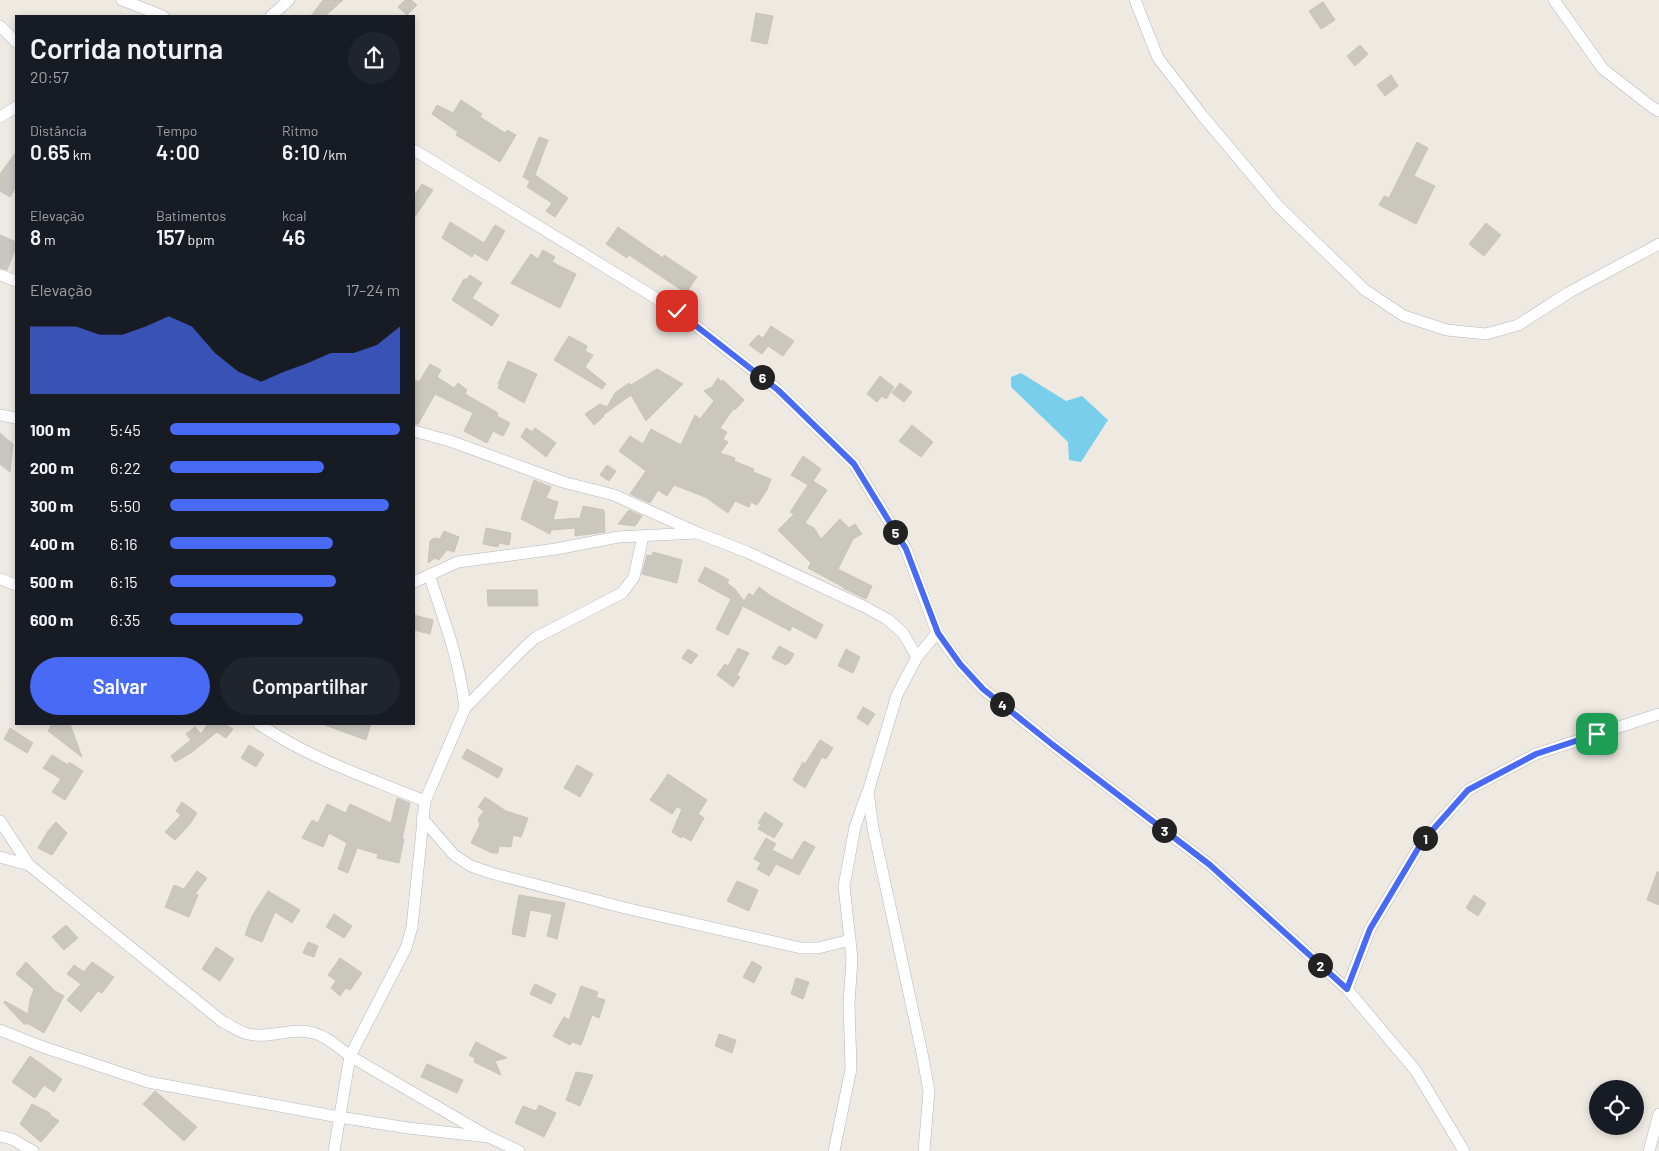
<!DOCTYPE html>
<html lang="pt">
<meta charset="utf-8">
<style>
:root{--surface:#171b24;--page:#20242c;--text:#f1f3f6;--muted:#9ea1a6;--accent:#486af4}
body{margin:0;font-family:Barlow,sans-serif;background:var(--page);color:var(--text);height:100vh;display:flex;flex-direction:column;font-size:19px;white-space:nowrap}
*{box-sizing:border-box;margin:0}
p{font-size:16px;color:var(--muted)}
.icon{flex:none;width:28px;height:28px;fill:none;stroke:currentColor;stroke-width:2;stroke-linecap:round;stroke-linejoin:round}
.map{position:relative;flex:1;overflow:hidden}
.drawer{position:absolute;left:15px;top:15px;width:400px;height:710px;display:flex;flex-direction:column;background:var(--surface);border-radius:0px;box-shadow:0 2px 8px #0003}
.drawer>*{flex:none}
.controls{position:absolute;left:1589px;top:1080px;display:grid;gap:10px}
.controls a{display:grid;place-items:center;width:55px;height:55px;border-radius:50%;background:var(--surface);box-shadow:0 2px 8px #0003;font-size:25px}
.pin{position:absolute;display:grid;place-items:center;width:42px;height:42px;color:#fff;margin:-21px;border-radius:10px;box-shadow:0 2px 8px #0006}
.km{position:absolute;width:25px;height:25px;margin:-12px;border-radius:50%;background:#222;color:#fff;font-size:14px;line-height:25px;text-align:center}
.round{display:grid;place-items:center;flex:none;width:52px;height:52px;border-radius:26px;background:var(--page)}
.head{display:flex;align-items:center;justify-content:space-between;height:85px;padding:0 15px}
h1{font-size:28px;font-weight:600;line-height:38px}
.figures{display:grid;grid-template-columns:repeat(3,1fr);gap:8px;height:85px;padding:5px 15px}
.figures div{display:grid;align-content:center}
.figures b{font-size:21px;font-weight:600}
.figures small{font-size:14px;font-weight:400}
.figures p{font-size:14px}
.chart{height:140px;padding:10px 15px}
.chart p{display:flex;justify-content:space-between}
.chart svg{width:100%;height:90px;margin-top:5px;fill:var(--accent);opacity:.7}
.primary-button{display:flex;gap:10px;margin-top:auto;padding:10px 15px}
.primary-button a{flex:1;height:58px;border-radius:30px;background:var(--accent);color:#fff;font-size:20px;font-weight:600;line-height:58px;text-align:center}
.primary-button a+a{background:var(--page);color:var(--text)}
ul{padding:0 15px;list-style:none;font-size:16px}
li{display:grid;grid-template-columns:80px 60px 1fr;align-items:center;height:38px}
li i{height:12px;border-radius:6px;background:var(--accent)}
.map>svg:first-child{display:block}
.water{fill:#79ceec}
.building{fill:#cac7bf;stroke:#cac4ba}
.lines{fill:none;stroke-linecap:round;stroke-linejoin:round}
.minor-casing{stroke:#b4b7c0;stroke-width:12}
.minor{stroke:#fff;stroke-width:11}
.route-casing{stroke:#fff;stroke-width:10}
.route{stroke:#486af4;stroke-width:6}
</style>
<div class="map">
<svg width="1659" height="1151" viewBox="0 0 1659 1151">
<rect width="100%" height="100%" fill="#eee9e1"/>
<!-- water -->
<polygon class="water" points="1021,373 1066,401 1082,396 1108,420 1081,462 1069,460 1068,442 1011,387 1011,377"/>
<!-- building -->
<g class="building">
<polygon points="323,0 343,0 325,16 311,16"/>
<polygon points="405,0 411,0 417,5 407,15 398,7"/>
<polygon points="1323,2 1335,20 1321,29 1309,11"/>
<polygon points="756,13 773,16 767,44 751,41"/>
<polygon points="1360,45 1368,54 1355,66 1347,56"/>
<polygon points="1391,75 1398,86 1385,96 1377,85"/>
<polygon points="461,100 482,114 480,117 505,133 507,130 516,135 500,162 456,135 458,132 432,114 437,105 453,113"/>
<polygon points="539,137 548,140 535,175 568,198 555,217 546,211 552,203 527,187 530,181 523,177"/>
<polygon points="1417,142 1428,148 1414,176 1435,186 1416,224 1379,205 1384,196 1389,198"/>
<polygon points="16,152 16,186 10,197 0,191 0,174"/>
<polygon points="422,184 433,190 414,218 414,196"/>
<polygon points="450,222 484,243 495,225 505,231 487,261 474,253 472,257 442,238"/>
<polygon points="1486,223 1501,235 1484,256 1469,244"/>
<polygon points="618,227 663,258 664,255 697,277 686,293 629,255 627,258 606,244"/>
<polygon points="0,235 16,242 16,247 7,270 0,268"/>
<polygon points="543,250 555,257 552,262 576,274 560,308 511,283 531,254 538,259"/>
<polygon points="470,275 482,283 472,298 499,315 492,326 452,300 464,279 466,280"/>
<polygon points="771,326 794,341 783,356 768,346 762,354 749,345 758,335 763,338"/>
<polygon points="569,336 587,346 585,351 593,355 585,367 606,384 602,389 554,360"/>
<polygon points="508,361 537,374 524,403 498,388 500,384 498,384"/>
<polygon points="430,364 441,370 437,377 454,388 458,383 467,390 465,394 498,413 497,416 510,423 503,436 493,431 487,443 464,431 473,413 435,394 418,424 414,424 414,379 419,382"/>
<polygon points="657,369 683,384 646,421 631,395 603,415 604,416 594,425 585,414 600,404 607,407 615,393 629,383 631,385"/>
<polygon points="880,376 894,387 886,399 882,396 877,402 867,394"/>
<polygon points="718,378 722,382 723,380 744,400 735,410 734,408 720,428 727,432 723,439 728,442 720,453 735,458 734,461 754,469 753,472 771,479 767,490 757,505 751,502 749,507 735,501 728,513 705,497 674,485 667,496 658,490 650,503 630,494 646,471 619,451 630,436 643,444 651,429 681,445 695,415 700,419 714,401 704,391 712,387"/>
<polygon points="900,383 912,392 904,402 892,393"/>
<polygon points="912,425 933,442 921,457 899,441"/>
<polygon points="526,428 532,432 535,428 556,443 546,457 521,437"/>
<polygon points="0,433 13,444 10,472 0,464"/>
<polygon points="803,456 821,469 813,481 827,490 805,523 814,528 821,539 840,519 849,528 855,524 862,534 853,539 838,569 872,586 866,599 843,588 843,587 808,568 811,563 778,530 794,514 790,512 808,485 791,475"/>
<polygon points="607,465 616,471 609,481 600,475"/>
<polygon points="534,480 551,487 546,498 558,502 553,520 580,518 583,506 604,510 605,532 575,536 575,528 551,530 550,534 521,519"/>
<polygon points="629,510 642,516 635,526 618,524"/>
<polygon points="486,528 511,533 509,545 499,543 498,547 483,544"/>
<polygon points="444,531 459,537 454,552 447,550 439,560 435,558 428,563 430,541 434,538 440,539"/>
<polygon points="653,552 682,560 677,583 642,574 647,555 652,556"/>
<polygon points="705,567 729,580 727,583 735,589 744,601 749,593 753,596 759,587 771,596 823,625 816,639 792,626 790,631 743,606 728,635 716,629 731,599 698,581"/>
<polygon points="487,590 537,590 538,606 488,606"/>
<polygon points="414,615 433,620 430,634 414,630"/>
<polygon points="779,646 794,654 789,663 787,663 786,665 772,658"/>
<polygon points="738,648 749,653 737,675 740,677 733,687 717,675 725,664 728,666"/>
<polygon points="688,649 698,655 691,664 682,658"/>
<polygon points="846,649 860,657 853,673 838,666"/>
<polygon points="863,707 875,714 868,725 857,718"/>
<polygon points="52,724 70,724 82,757 48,731"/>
<polygon points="206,724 227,724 226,725 233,729 226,738 217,732 191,753 175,762 171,756 191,740 186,734 195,727 201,734 207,725"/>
<polygon points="325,724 371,724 366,740 325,725"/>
<polygon points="10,728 33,743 27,753 4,739"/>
<polygon points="820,740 833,748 826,759 822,757 805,788 793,780 803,762 805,764"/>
<polygon points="249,745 264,754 256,767 241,758"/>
<polygon points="467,749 503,769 498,778 462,758"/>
<polygon points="52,755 68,765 69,762 83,771 65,800 52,792 61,779 43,768"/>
<polygon points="577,765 593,774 580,797 564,788"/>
<polygon points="668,774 707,800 698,814 704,818 691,841 682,836 681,838 672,832 682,809 677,807 672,814 650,800"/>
<polygon points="485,797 506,811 528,818 521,837 513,835 511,847 499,846 498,853 492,853 471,843 480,825 478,819 484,811 478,807"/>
<polygon points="397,798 410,803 402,839 404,839 399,863 377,858 378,854 357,848 348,873 338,869 347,843 329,833 323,847 302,838 312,820 318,823 327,804 346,813 350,804 391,823"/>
<polygon points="182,802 197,813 190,824 175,840 165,832 181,815 176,811"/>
<polygon points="765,812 783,824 774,838 758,829 761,824 758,823"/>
<polygon points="56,822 67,833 52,855 38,848 48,831"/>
<polygon points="766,838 776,844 772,850 792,860 804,841 815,847 799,875 776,864 769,876 757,869 761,863 754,859"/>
<polygon points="197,871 207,878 195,894 198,895 189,917 165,907 174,885 184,889"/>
<polygon points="1657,872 1659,872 1659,905 1647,900"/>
<polygon points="737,881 758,890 749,911 727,901"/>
<polygon points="268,891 300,910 292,923 275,912 262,942 245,935 252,916"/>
<polygon points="519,895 565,903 557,939 547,936 552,914 530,910 525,937 512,934"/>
<polygon points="1474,895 1486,903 1478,916 1466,908"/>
<polygon points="334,914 352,926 344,938 326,927"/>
<polygon points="66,925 78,938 64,950 52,937"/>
<polygon points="308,942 318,946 314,957 303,953"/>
<polygon points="216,947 234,959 220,981 202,969"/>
<polygon points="340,958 362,973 350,990 346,988 340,996 331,988 336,981 328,975"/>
<polygon points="752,961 762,967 754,983 743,977"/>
<polygon points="26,962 55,991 64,996 44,1033 29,1024 24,1024 4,1003 5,1001 28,1014 30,1000 34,989 16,974"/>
<polygon points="92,962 114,977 102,993 98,991 81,1012 67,1000 81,984 67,974 74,965 84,972"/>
<polygon points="796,978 809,982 803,999 791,994"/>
<polygon points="535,984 556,994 551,1004 530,994"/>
<polygon points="581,986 598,992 596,997 605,1000 599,1018 592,1015 581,1045 572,1042 570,1045 553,1036 564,1017 569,1020"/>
<polygon points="719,1034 736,1040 732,1053 715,1046"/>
<polygon points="476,1042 507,1058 495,1061 501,1075 474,1062 475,1058 469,1055"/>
<polygon points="30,1056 62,1079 54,1092 44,1085 35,1098 12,1082"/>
<polygon points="427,1064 463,1080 457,1093 421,1077"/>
<polygon points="576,1072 593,1075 580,1106 566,1100"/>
<polygon points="155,1091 197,1127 184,1141 143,1104"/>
<polygon points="32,1104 50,1113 50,1115 59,1121 41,1142 20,1124"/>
<polygon points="539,1105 556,1113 544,1137 515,1123 523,1106 536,1111"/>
</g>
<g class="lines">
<!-- minor casing -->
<g class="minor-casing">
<g id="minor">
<polyline points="122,0 163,16"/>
<polyline points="1135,0 1158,58 1202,115 1279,207 1365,290 1404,316 1447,330 1486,334 1518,325 1568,293 1659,244"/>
<polyline points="1554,0 1603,69 1652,107 1659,111"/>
<polyline points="271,16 289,0"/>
<polyline points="0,26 16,42"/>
<polyline points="0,117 16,107"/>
<polyline points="414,150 677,311 778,390 854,464 906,549 937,633 960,664 983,689 1053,745 1210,865 1347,989 1416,1071 1464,1151"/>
<polyline points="0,275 16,281"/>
<polyline points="0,415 16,418"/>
<polyline points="414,431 450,441 563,482 614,495 698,533 747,552 865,607 887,619 903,633 917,657"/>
<path d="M 429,575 C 444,619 460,662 465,708"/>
<polyline points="0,579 16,585"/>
<polyline points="414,582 458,562 556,549 618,537 696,533"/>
<path d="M 259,724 C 308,758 369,778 425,801"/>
<polyline points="422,818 454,855 471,866 491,873 625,908 801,948 818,948 850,940"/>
<path d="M 0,821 L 29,865 L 223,1022 C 231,1026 240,1032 248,1034 C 270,1039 292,1027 314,1033 C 328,1037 339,1048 350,1056 L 489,1137"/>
<polyline points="0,857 29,865"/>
<polyline points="1347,989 1370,929 1422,842 1468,790 1536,754 1659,714"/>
<polyline points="0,1030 43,1047 148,1082 339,1117 408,1128 489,1137 519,1151"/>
<polyline points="0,1136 12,1139 33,1151"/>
<polyline points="334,1151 350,1056 406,948 412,927 425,801 465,708 523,649 535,638 622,593 634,577 643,536"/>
<polyline points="834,1151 851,1069 849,1003 852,959 844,886 855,827 867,793"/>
<polyline points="924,1151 929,1091 922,1053 873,828 868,792 897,695 917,657 937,633"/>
<polyline points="1649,1151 1659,1114"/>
</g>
</g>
<!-- minor -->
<use href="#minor" class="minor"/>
</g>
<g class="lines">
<!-- route casing -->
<g class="route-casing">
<polyline id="route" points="677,311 778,390 854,464 906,549 938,633 960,664 983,689 1053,745 1210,865 1347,989 1370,929 1422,842 1468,790 1536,754 1597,734"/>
</g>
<!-- route -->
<use href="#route" class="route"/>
</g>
</svg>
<div class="controls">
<a><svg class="icon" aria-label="locate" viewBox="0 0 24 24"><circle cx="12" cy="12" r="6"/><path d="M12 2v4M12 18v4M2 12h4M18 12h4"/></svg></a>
</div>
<div class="pin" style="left:1597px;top:734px;background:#1e9e55"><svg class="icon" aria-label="arrive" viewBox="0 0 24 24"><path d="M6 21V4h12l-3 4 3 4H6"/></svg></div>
<div class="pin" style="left:677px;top:311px;background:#d93025"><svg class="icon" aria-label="check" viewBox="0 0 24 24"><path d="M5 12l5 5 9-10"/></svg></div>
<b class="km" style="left:1425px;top:838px">1</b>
<b class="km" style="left:1320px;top:965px">2</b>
<b class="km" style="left:1164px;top:830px">3</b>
<b class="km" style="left:1002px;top:704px">4</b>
<b class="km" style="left:895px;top:532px">5</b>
<b class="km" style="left:762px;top:377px">6</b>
<section class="drawer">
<div class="head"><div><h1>Corrida noturna</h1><p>20:57</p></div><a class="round"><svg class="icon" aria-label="share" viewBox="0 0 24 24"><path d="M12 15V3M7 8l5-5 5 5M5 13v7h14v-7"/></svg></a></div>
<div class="figures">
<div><p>Distância</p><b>0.65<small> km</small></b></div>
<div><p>Tempo</p><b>4:00</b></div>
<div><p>Ritmo</p><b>6:10<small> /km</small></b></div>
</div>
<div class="figures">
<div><p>Elevação</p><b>8<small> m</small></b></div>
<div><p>Batimentos</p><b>157<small> bpm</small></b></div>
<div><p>kcal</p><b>46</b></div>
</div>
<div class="chart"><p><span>Elevação</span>17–24 m</p>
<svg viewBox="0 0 160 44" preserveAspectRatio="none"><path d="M0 44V11L10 11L20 11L30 15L40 15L50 11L60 6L70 11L80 24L90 33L100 38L110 33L120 29L130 24L140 24L150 20L160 11V44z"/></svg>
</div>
<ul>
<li><b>100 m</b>5:45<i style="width:100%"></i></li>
<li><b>200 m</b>6:22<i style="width:67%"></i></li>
<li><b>300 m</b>5:50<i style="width:95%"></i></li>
<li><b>400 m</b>6:16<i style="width:71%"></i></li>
<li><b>500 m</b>6:15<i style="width:72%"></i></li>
<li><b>600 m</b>6:35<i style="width:58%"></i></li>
</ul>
<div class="primary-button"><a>Salvar</a><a>Compartilhar</a></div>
</section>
</div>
